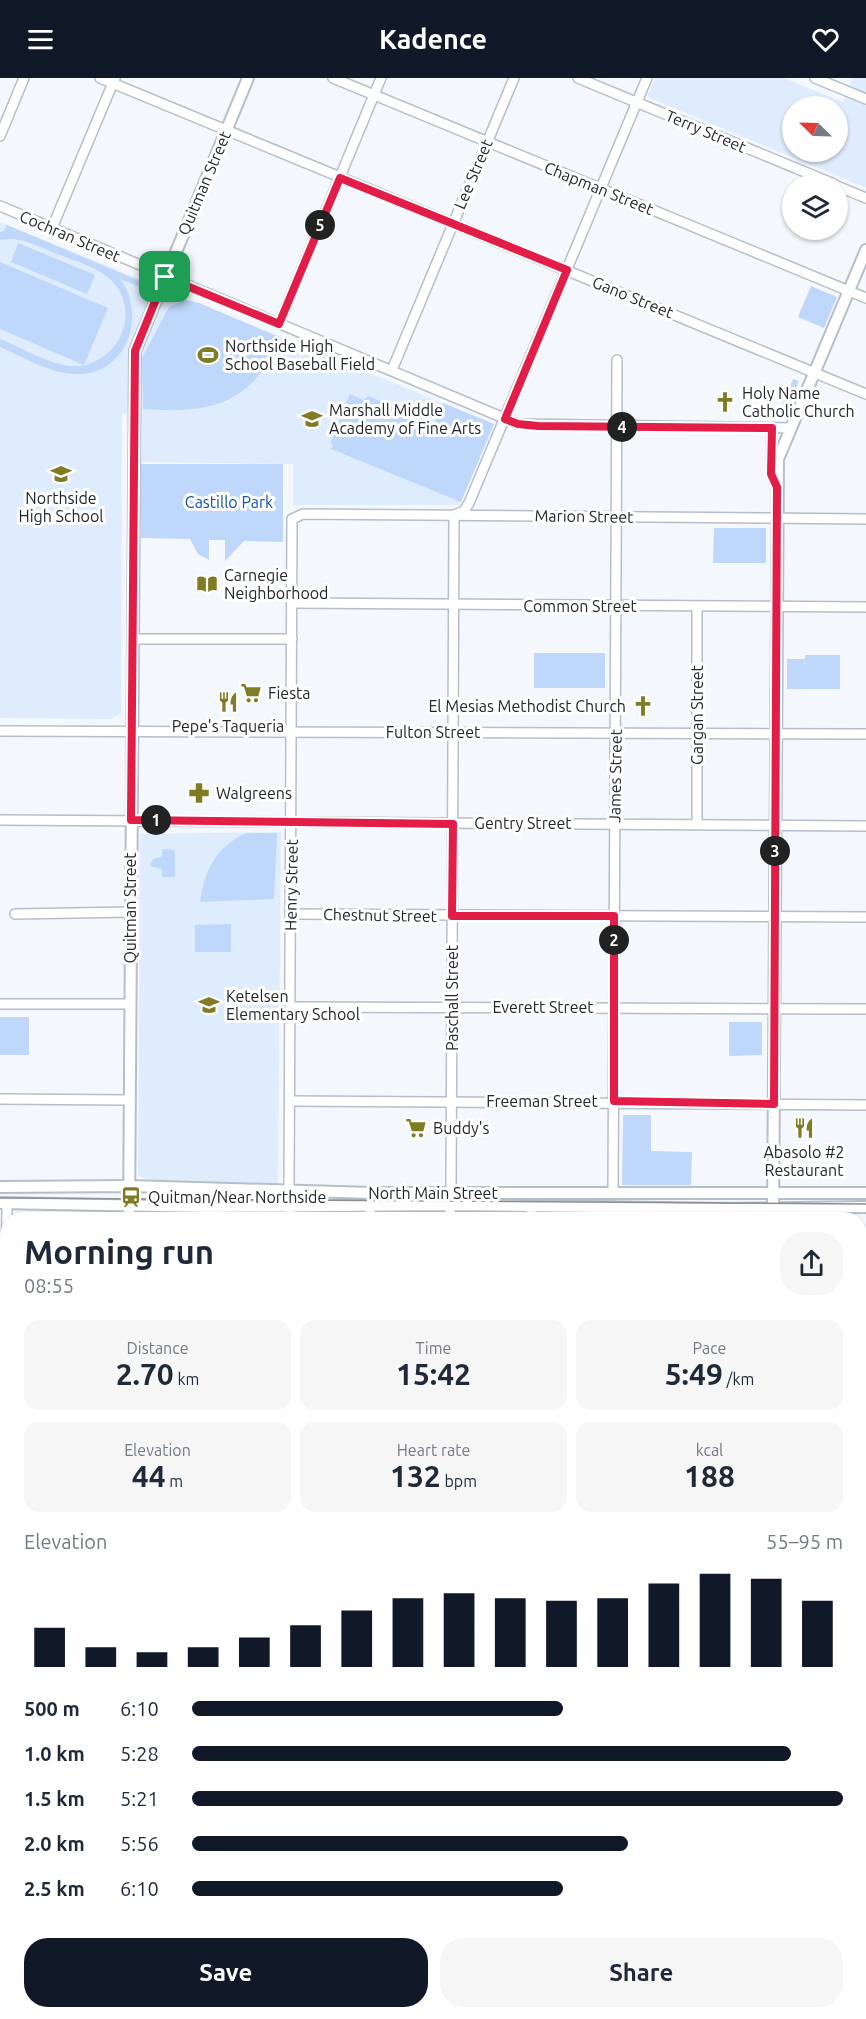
<!DOCTYPE html>
<meta charset="utf-8">
<style>
:root{--surface:#fff;--page:#f6f6f7;--text:#1f2937;--muted:#747a83;--accent:#111827}
body{margin:0;font-family:Ubuntu,sans-serif;background:var(--page);color:var(--text);height:100vh;display:flex;flex-direction:column;font-size:22px;white-space:nowrap}
*{box-sizing:border-box;margin:0}
p{font-size:20px;color:var(--muted)}
.icon{flex:none;width:33px;height:33px;fill:none;stroke:currentColor;stroke-width:2;stroke-linecap:round;stroke-linejoin:round}
.map{position:relative;flex:1;overflow:hidden}
.drawer{position:absolute;left:0px;top:1134px;width:867px;height:807px;display:flex;flex-direction:column;background:var(--surface);border-radius:24px 24px 0 0;box-shadow:0 2px 4px #0004}
.drawer>*{flex:none}
.needle{width:39px;rotate:293deg}
.controls{position:absolute;left:782px;top:18px;display:grid;gap:12px}
.controls a{display:grid;place-items:center;width:66px;height:66px;border-radius:50%;background:var(--surface);box-shadow:0 2px 4px #0004;font-size:30px}
.pin{position:absolute;display:grid;place-items:center;width:51px;height:51px;color:#fff;margin:-26px;border-radius:12px;box-shadow:0 3px 9px #0006}
.km{position:absolute;width:30px;height:30px;margin:-15px;border-radius:50%;background:#222;color:#fff;font-size:16px;line-height:30px;text-align:center}
.round{display:grid;place-items:center;flex:none;width:63px;height:63px;border-radius:24px;background:var(--page)}
.headline{display:flex;align-items:center;justify-content:space-between;height:102px;padding:0 24px}
h1{font-size:33px;font-weight:700;line-height:45px}
.metrics{display:grid;grid-template-columns:repeat(3,1fr);gap:9px;height:102px;padding:6px 24px}
.metrics div{display:grid;align-content:center;border-radius:15px;background:var(--page);text-align:center}
.metrics b{font-size:30px;font-weight:700}
.metrics small{font-size:16px;font-weight:400}
.metrics p{font-size:16px}
.chart{height:168px;padding:12px 24px}
.chart p{display:flex;justify-content:space-between}
.chart svg{width:100%;height:108px;margin-top:6px;stroke:var(--accent);stroke-width:6}
.button{display:flex;gap:12px;margin-top:auto;padding:12px 24px}
.button a{flex:1;height:69px;border-radius:24px;background:var(--accent);color:#fff;font-size:24px;font-weight:700;line-height:69px;text-align:center}
.button a+a{background:var(--page);color:var(--text)}
ul{padding:0 24px;list-style:none;font-size:20px}
li{display:grid;grid-template-columns:96px 72px 1fr;align-items:center;height:45px}
li i{height:15px;border-radius:8px;background:var(--accent)}
header{display:flex;justify-content:space-between;align-items:center;height:78px;padding:0 24px;background:var(--accent);color:#fff;font-size:27px;font-weight:700}
.map>svg:first-child{display:block}
.built{fill:#dfecfe;fill-rule:evenodd}
.green{fill:#bed7fa}
.forest{fill:#97c0fb}
.lines{fill:none;stroke-linecap:round;stroke-linejoin:round}
.river{stroke:#6c9de5;stroke-width:14}
.minor-casing{stroke:#b6bec9;stroke-width:12}
.major-casing{stroke:#b6bec9;stroke-width:14}
.highway-casing{stroke:#b6bec9;stroke-width:16}
.minor{stroke:#fff;stroke-width:9}
.major{stroke:#fff;stroke-width:10}
.highway{stroke:#fff;stroke-width:14}
.tram{stroke:#8b8f93;stroke-width:1.5}
.route-casing{stroke:#fff;stroke-width:12}
.route{stroke:#e11d48;stroke-width:8}
.labels{text-anchor:middle;dominant-baseline:central;stroke-width:6;stroke-linejoin:round;paint-order:stroke}
.street-label{font-size:16px;fill:#24272b;stroke:#fff}
.poi-label{font-size:16px;fill:#24272b;stroke:#fff;text-anchor:start}
.park-label{font-size:16px;fill:#1252a6;stroke:#fff}
</style>
<header><svg class="icon" aria-label="menu" viewBox="0 0 24 24"><path d="M4 6h16M4 12h16M4 18h16"/></svg>Kadence<svg class="icon" aria-label="heart" viewBox="0 0 24 24"><path d="M12 20l-8-8c-3-5 5-10 8-4 3-6 11-1 8 4z"/></svg></header>
<div class="map">
<svg width="866" height="1941" viewBox="0 0 866 1941">
<rect width="100%" height="100%" fill="#f4f8fd"/>
<!-- built -->
<g class="built">
<path d="M 655,0 L 784,0 L 843,24 L 853,0 L 866,0 L 866,110 L 647,19 ZM 792,28 L 837,28 L 837,74 L 792,74 Z"/>
<polygon points="0,144 494,346 461,424 457,427 293,427 293,386 142,384 142,333 122,336 121,635 110,641 0,640"/>
<polygon points="281,754 278,1106 159,1105 138,1098 140,756"/>
</g>
<!-- green -->
<g class="green">
<path d="M 7,147 L 147,206 L 145,211 L 120,201 C 146,234 129,292 83,296 C 54,298 25,280 0,269 L 0,261 C 20,269 42,282 63,287 C 105,297 141,249 119,212 C 106,190 74,183 52,174 C 35,167 19,158 0,162 L 0,154 L 4,153 Z"/>
<polygon points="18,165 95,197 87,216 11,184"/>
<polygon points="0,184 108,230 84,287 0,251"/>
<polygon points="811,208 837,219 824,250 798,239"/>
<path d="M 185,222 L 199,225 L 279,259 C 254,327 209,336 143,331 L 142,280 L 169,229 Z"/>
<polygon points="793,301 799,303 785,337 781,335 780,331"/>
<polygon points="350,316 363,322 369,318 434,346 443,325 494,346 461,424 331,371 333,367 330,365"/>
<polygon points="141,386 283,386 283,464 244,463 225,483 225,462 209,462 209,482 198,476 190,461 141,460"/>
<polygon points="714,450 766,450 766,485 713,485"/>
<rect x="534" y="575" width="71" height="35"/>
<polygon points="805,577 840,577 840,611 787,611 787,581 805,581"/>
<path d="M 247,755 L 277,755 L 274,821 L 200,824 C 204,793 216,768 247,755 Z"/>
<polygon points="162,771 175,772 175,799 162,799 162,791 150,788 153,781 162,779"/>
<polygon points="231,846 231,874 195,874 195,847"/>
<polygon points="0,939 29,939 29,977 0,977 0,993"/>
<polygon points="729,944 762,944 762,977 729,978"/>
<polygon points="623,1037 651,1037 651,1073 692,1074 691,1107 622,1107"/>
<polygon points="380,1133 408,1135 408,1141 376,1141"/>
<polygon points="860,1500 866,1500 866,1551 860,1547"/>
<polygon points="866,1607 866,1666 860,1669 860,1609"/>
<polygon points="0,1748 8,1756 7,1796 0,1804 4,1778 0,1776"/>
<polygon points="0,1863 7,1866 8,1934 67,1934 61,1941 0,1941"/>
<polygon points="281,1934 379,1934 362,1941 269,1941"/>
<polygon points="458,1934 543,1934 540,1941 432,1941"/>
<polygon points="591,1934 653,1934 649,1941 608,1941"/>
<polygon points="701,1934 742,1934 739,1941 697,1941"/>
<polygon points="760,1934 850,1934 847,1941 808,1941 799,1937 797,1941 757,1941"/>
</g>
<!-- forest -->
<polygon class="forest" points="0,1548 7,1548 7,1580 0,1577"/>
<g class="lines">
<!-- river -->
<polyline class="river" points="0,1852 8,1855"/>
<!-- minor casing -->
<g class="minor-casing">
<g id="minor">
<polyline points="100,0 866,316"/>
<polyline points="333,0 866,220"/>
<polyline points="578,0 834,106"/>
<polyline points="815,0 866,21"/>
<polyline points="0,58 24,0"/>
<polyline points="837,108 866,120"/>
<polyline points="0,128 518,346 791,350"/>
<polyline points="52,150 115,0"/>
<polyline points="279,246 381,0"/>
<polyline points="392,292 514,0"/>
<polyline points="772,350 771,396 777,409"/>
<polyline points="293,525 866,529"/>
<polyline points="132,561 292,561"/>
<polyline points="0,653 866,656"/>
<polyline points="0,742 866,748"/>
<polyline points="697,746 697,529"/>
<polyline points="15,836 131,834"/>
<polyline points="290,836 866,839"/>
<polyline points="0,926 130,926"/>
<polyline points="291,929 866,931"/>
<polyline points="0,1021 128,1022"/>
<polyline points="290,1023 866,1027"/>
<polyline points="289,1113 292,441 303,436 866,441"/>
<polyline points="613,1114 617,282"/>
<polyline points="451,1115 454,437 464,433 469,425 647,0"/>
<polyline points="450,1127 450,1142"/>
<polyline points="290,1128 290,1142"/>
<polyline points="209,1129 209,1142"/>
<polyline points="370,1142 370,1127"/>
<polyline points="531,1142 531,1128"/>
<polyline points="613,1142 613,1128"/>
<polyline points="860,1219 866,1219"/>
<polyline points="860,1272 866,1273"/>
<polyline points="860,1343 866,1343"/>
<polyline points="860,1474 866,1474"/>
<polyline points="4,1525 7,1125"/>
<polyline points="860,1562 866,1562"/>
<polyline points="580,1934 597,1941"/>
<polyline points="546,1941 550,1934"/>
<polyline points="852,1941 855,1934"/>
</g>
</g>
<!-- major casing -->
<g class="major-casing">
<g id="major">
<polyline points="0,1109 129,1108 372,1115 866,1115"/>
<polyline points="0,1125 209,1129 450,1127 729,1131 866,1129"/>
<polyline points="129,1142 135,273 248,0"/>
<polyline points="773,1142 778,381 866,172"/>
<polyline points="0,1739 8,1747"/>
<polyline points="0,1817 8,1810"/>
<polyline points="748,1941 751,1934"/>
</g>
</g>
<!-- highway casing -->
<g class="highway-casing">
<g id="highway">
<polyline points="0,1541 8,1541"/>
<polyline points="0,1591 8,1594"/>
<polyline points="0,1622 8,1627"/>
<polyline points="0,1639 8,1645"/>
<polyline points="0,1661 8,1667"/>
<polyline points="7,1709 8,1709"/>
<polyline points="860,1729 866,1729"/>
<polyline points="860,1752 866,1751"/>
<polyline points="860,1779 866,1777"/>
<polyline points="860,1801 866,1801"/>
<polyline points="860,1813 866,1812"/>
<polyline points="860,1824 866,1823"/>
<polyline points="860,1847 866,1846"/>
<polyline points="860,1866 866,1865"/>
<polyline points="860,1878 866,1878"/>
<polyline points="137,1941 137,1934"/>
<polyline points="217,1941 225,1934"/>
<polyline points="257,1941 268,1934"/>
<polyline points="390,1941 413,1934"/>
</g>
</g>
<!-- minor -->
<use href="#minor" class="minor"/>
<!-- major -->
<use href="#major" class="major"/>
<!-- highway -->
<use href="#highway" class="highway"/>
<!-- tram -->
<polyline class="tram" points="0,1120 866,1126"/>
</g>
<g class="lines">
<!-- route casing -->
<g class="route-casing">
<polygon id="route" points="340,100 567,192 505,341 518,346 538,348 772,350 771,396 777,409 774,1026 614,1023 614,838 452,838 453,746 131,742 135,273 165,199 279,246"/>
</g>
<!-- route -->
<use href="#route" class="route"/>
</g>
<!-- icons -->
<defs>
<g id="stadium-bare" transform="scale(1.62)"><path d="M0-5a6.5 5 0 1 0 0 10a6.5 5 0 1 0 0-10ZM-3.5-1.8h7v3.6h-7Z" fill="#7f7c24" stroke="#fff" stroke-width="2.5" paint-order="stroke"/></g>
<g id="church-bare" transform="scale(1.62)"><path d="M-1.2-6h2.4v3.5h3.3v2.4h-3.3V6h-2.4V-.1h-3.3v-2.4h3.3Z" fill="#7f7c24" stroke="#fff" stroke-width="2.5" paint-order="stroke"/></g>
<g id="school-bare" transform="scale(1.62)"><path d="M0-5L7-2L0 1L-7-2ZM-4 1L0 2.5L4 1V4Q0 6-4 4Z" fill="#7f7c24" stroke="#fff" stroke-width="2.5" paint-order="stroke"/></g>
<g id="library-bare" transform="scale(1.62)"><path d="M-6-4Q-3-5.5-.7-3.5V5Q-3 3-6 4ZM6-4Q3-5.5 .7-3.5V5Q3 3 6 4Z" fill="#7f7c24" stroke="#fff" stroke-width="2.5" paint-order="stroke"/></g>
<g id="supermarket-bare" transform="scale(1.62)"><path d="M-6-5.5h2.5l.6 2H6L4.5 2H-2.5L-4.4-4H-6ZM-1.5 3.2a1.3 1.3 0 1 0 .1 0ZM3 3.2a1.3 1.3 0 1 0 .1 0Z" fill="#7f7c24" stroke="#fff" stroke-width="2.5" paint-order="stroke"/></g>
<g id="restaurant-bare" transform="scale(1.62)"><path d="M-5-6h1v4h1v-4h1v4h1v-4h1v5L-1.5 .5V6h-2V.5L-5-1ZM5-6V6H3V1.5H1.5Q1.5-4 5-6Z" fill="#7f7c24" stroke="#fff" stroke-width="2.5" paint-order="stroke"/></g>
<g id="pharmacy-bare" transform="scale(1.62)"><path d="M-2-6h4v4h4v4h-4v4h-4v-4h-4v-4h4Z" fill="#7f7c24" stroke="#fff" stroke-width="2.5" paint-order="stroke"/></g>
<g id="station-bare" transform="scale(1.62)"><path d="M-3-6H3Q5-6 5-4V2Q5 4 3 4L4.5 6H3L1.5 4h-3L-3 6H-4.5L-3 4Q-5 4-5 2V-4Q-5-6-3-6ZM-3.5-4v3h7v-3ZM-3.5 1v1.5H-2V1ZM2 1v1.5H3.5V1Z" fill="#7f7c24" stroke="#fff" stroke-width="2.5" paint-order="stroke"/></g>
</defs>
<g fill-rule="evenodd">
<use href="#stadium-bare" x="208" y="277"/>
<use href="#church-bare" x="725" y="324"/>
<use href="#school-bare" x="312" y="341"/>
<use href="#school-bare" x="61" y="396"/>
<use href="#library-bare" x="207" y="506"/>
<use href="#supermarket-bare" x="251" y="615"/>
<use href="#restaurant-bare" x="228" y="624"/>
<use href="#church-bare" x="643" y="628"/>
<use href="#pharmacy-bare" x="199" y="715"/>
<use href="#school-bare" x="209" y="927"/>
<use href="#supermarket-bare" x="416" y="1050"/>
<use href="#restaurant-bare" x="804" y="1050"/>
<use href="#station-bare" x="131" y="1119"/>
</g>
<g class="labels">
<!-- street labels -->
<g class="street-label">
<text transform="translate(706 53) rotate(23)">Terry Street</text>
<text transform="translate(473 96) rotate(-67)">Lee Street</text>
<text transform="translate(204 105) rotate(-67)">Quitman Street</text>
<text transform="translate(599 110) rotate(22)">Chapman Street</text>
<text transform="translate(70 158) rotate(23)">Cochran Street</text>
<text transform="translate(633 219) rotate(22)">Gano Street</text>
<text transform="translate(584 438) rotate(1)">Marion Street</text>
<text x="580" y="528">Common Street</text>
<text transform="translate(697 637) rotate(-90)">Gargan Street</text>
<text x="433" y="654">Fulton Street</text>
<text transform="translate(615 698) rotate(-89)">James Street</text>
<text x="523" y="745">Gentry Street</text>
<text transform="translate(291 807) rotate(-89)">Henry Street</text>
<text transform="translate(130 830) rotate(-90)">Quitman Street</text>
<text transform="translate(380 837) rotate(1)">Chestnut Street</text>
<text transform="translate(452 920) rotate(-90)">Paschall Street</text>
<text x="543" y="929">Everett Street</text>
<text x="542" y="1023">Freeman Street</text>
<text x="433" y="1115">North Main Street</text>
</g>
<!-- poi labels -->
<g class="poi-label">
<text x="225" y="268">Northside High<tspan x="225" dy="18">School Baseball Field</tspan></text>
<text x="742" y="315">Holy Name<tspan x="742" dy="18">Catholic Church</tspan></text>
<text x="329" y="332">Marshall Middle<tspan x="329" dy="18">Academy of Fine Arts</tspan></text>
<text x="61" y="420" text-anchor="middle">Northside<tspan x="61" dy="18">High School</tspan></text>
<text x="224" y="497">Carnegie<tspan x="224" dy="18">Neighborhood</tspan></text>
<text x="268" y="615">Fiesta</text>
<text x="626" y="628" text-anchor="end">El Mesias Methodist Church</text>
<text x="228" y="648" text-anchor="middle">Pepe's Taqueria</text>
<text x="216" y="715">Walgreens</text>
<text x="226" y="918">Ketelsen<tspan x="226" dy="18">Elementary School</tspan></text>
<text x="433" y="1050">Buddy's</text>
<text x="804" y="1074" text-anchor="middle">Abasolo #2<tspan x="804" dy="18">Restaurant</tspan></text>
<text x="148" y="1119">Quitman/Near Northside</text>
</g>
<!-- park labels -->
<g class="park-label">
<text x="229" y="424">Castillo Park</text>
</g>
</g>
</svg>
<div class="controls">
<a><svg class="needle" viewBox="-14 -14 28 28"><path d="M0-13l5 13h-10z" fill="#e53935"/><path d="M0 13l5-13h-10z" fill="#747a83"/></svg></a>
<a><svg class="icon" aria-label="layers" viewBox="0 0 24 24"><path d="M12 4l9 5-9 5-9-5zM3 14l9 5 9-5"/></svg></a>
</div>
<div class="pin" style="left:165px;top:199px;background:#1e9e55"><svg class="icon" aria-label="arrive" viewBox="0 0 24 24"><path d="M6 21V4h12l-3 4 3 4H6"/></svg></div>
<b class="km" style="left:156px;top:742px">1</b>
<b class="km" style="left:614px;top:862px">2</b>
<b class="km" style="left:775px;top:773px">3</b>
<b class="km" style="left:622px;top:349px">4</b>
<b class="km" style="left:320px;top:147px">5</b>
<section class="drawer">
<div class="headline"><div><h1>Morning run</h1><p>08:55</p></div><a class="round"><svg class="icon" aria-label="share" viewBox="0 0 24 24"><path d="M12 15V3M7 8l5-5 5 5M5 13v7h14v-7"/></svg></a></div>
<div class="metrics">
<div><p>Distance</p><b>2.70<small> km</small></b></div>
<div><p>Time</p><b>15:42</b></div>
<div><p>Pace</p><b>5:49<small> /km</small></b></div>
</div>
<div class="metrics">
<div><p>Elevation</p><b>44<small> m</small></b></div>
<div><p>Heart rate</p><b>132<small> bpm</small></b></div>
<div><p>kcal</p><b>188</b></div>
</div>
<div class="chart"><p><span>Elevation</span>55–95 m</p>
<svg viewBox="0 0 160 44" preserveAspectRatio="none"><path d="M5 44V28M15 44V36M25 44V38M35 44V36M45 44V32M55 44V27M65 44V21M75 44V16M85 44V14M95 44V16M105 44V17M115 44V16M125 44V10M135 44V6M145 44V8M155 44V17"/></svg>
</div>
<ul>
<li><b>500 m</b>6:10<i style="width:57%"></i></li>
<li><b>1.0 km</b>5:28<i style="width:92%"></i></li>
<li><b>1.5 km</b>5:21<i style="width:100%"></i></li>
<li><b>2.0 km</b>5:56<i style="width:67%"></i></li>
<li><b>2.5 km</b>6:10<i style="width:57%"></i></li>
</ul>
<div class="button"><a>Save</a><a>Share</a></div>
</section>
</div>
